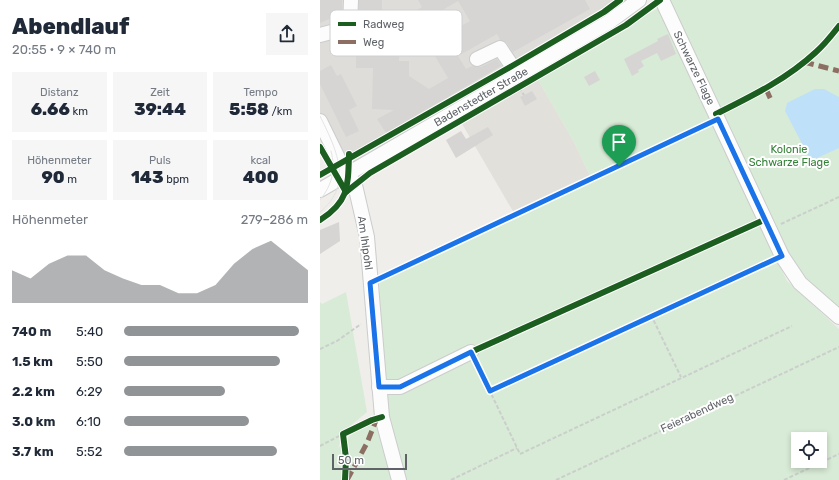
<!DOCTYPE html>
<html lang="de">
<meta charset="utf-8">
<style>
:root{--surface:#fff;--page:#f6f6f7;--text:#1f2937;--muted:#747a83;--accent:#919496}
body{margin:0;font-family:Rubik,sans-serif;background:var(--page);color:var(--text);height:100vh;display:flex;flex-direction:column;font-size:15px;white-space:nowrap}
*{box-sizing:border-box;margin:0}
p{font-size:13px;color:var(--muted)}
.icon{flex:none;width:22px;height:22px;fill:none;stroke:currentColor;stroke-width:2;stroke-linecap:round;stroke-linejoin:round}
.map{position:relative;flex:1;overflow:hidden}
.details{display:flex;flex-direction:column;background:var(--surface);width:320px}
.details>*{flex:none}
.buttons{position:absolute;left:471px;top:432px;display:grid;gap:8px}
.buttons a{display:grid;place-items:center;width:36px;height:36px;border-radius:0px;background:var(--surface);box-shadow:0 2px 6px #0003;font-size:20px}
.scale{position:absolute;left:12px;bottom:10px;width:75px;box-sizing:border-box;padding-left:4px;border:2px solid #5f6368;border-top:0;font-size:11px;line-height:14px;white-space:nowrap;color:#5f6368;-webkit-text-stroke:3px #fff;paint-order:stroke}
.pin{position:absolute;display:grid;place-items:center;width:34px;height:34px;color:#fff;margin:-41px -17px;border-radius:50% 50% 50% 0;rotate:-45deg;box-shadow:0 0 4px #0007}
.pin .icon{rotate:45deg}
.round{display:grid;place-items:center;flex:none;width:42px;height:42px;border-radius:0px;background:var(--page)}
.head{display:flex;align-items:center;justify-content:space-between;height:68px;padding:0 12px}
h1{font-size:22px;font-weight:800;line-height:30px}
.metrics{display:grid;grid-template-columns:repeat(3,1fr);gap:6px;height:68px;padding:4px 12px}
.metrics div{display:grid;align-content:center;border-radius:0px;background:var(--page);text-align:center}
.metrics b{font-size:17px;font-weight:800}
.metrics small{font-size:11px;font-weight:400}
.metrics p{font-size:11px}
.chart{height:112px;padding:8px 12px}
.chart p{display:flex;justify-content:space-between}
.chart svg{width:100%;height:72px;margin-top:4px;fill:var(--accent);opacity:.7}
ul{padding:0 12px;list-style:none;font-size:13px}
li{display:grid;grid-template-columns:64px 48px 1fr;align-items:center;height:30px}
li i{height:10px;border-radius:5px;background:var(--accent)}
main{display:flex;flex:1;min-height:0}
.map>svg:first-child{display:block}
.industrial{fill:#dfddda}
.education{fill:#e2e0da}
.green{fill:#d8ebd6;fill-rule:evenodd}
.water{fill:#bfe0f9}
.building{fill:#d6d5d3;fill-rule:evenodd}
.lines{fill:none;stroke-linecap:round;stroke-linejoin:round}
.minor-casing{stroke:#cbcccc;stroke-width:16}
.path{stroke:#cacfcc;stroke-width:2;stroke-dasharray:4 2;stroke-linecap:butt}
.minor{stroke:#fdfcfc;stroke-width:14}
.tram{stroke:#e4e4e4;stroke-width:1}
.quiet{stroke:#8d6e63;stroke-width:5;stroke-dasharray:10 5;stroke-linecap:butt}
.cycleway-casing{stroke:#fff;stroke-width:8}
.cycleway{stroke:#1b5e20;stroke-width:6}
.route-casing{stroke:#fff;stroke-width:8}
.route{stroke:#1a73e8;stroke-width:5}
.labels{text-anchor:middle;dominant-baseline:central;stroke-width:4;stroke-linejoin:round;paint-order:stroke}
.street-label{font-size:11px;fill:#5f6368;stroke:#fff}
.park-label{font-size:11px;fill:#348238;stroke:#fff}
.key{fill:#fff;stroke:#cfd0d2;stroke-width:1}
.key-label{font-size:11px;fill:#5f6368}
</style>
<main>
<section class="details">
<div class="head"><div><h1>Abendlauf</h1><p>20:55 · 9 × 740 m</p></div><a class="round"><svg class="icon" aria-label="share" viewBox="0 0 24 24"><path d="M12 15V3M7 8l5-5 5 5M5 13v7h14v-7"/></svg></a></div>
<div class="metrics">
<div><p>Distanz</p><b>6.66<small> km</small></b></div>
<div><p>Zeit</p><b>39:44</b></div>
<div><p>Tempo</p><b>5:58<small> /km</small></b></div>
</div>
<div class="metrics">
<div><p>Höhenmeter</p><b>90<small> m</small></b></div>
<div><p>Puls</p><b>143<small> bpm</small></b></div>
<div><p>kcal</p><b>400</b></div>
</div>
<div class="chart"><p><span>Höhenmeter</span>279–286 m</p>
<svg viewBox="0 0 160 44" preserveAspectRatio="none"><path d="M0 44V24L10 29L20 20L30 15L40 15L50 24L60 29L70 33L80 33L90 38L100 38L110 33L120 20L130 11L140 6L150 15L160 24V44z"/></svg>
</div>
<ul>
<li><b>740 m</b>5:40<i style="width:95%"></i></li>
<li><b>1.5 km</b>5:50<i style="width:85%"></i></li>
<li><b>2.2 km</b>6:29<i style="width:55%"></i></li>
<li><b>3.0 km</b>6:10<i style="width:68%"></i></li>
<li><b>3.7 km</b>5:52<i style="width:83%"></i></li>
</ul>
</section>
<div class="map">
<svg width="519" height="480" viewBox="0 0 519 480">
<rect width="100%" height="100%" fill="#efeeea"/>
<!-- industrial -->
<polygon class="industrial" points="0,0 319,0 28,174 0,121"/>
<!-- education -->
<polygon class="education" points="217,78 254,142 271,178 194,213 141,122"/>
<!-- green -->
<g class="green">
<polygon points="349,0 519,0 519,317 480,283"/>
<path d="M 338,8 L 467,281 L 519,329 L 519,480 L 85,480 L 65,399 L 59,276 L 271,178 L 254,142 L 217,78 ZM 478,439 L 500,439 L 500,461 L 478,461 Z"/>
<path d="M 26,292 L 47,412 L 25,430 L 18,448 C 30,437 37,424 56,424 L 60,428 L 73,480 L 0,480 L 0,302 L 2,304 Z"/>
</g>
<!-- water -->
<polygon class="water" points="495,89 504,89 519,97 519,148 495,159 489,157 465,111 467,103"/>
<!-- building -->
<g class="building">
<polygon points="0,0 22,0 22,13 0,23"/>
<path d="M 39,0 L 62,0 L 62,17 L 80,18 L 79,61 L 89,61 L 89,76 L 109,89 L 128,78 L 90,14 L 102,7 L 98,0 L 265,0 L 270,9 L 193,52 L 187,43 L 180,40 L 177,34 L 138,56 L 146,69 L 152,66 L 161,67 L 177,59 L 181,66 L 66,133 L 57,119 L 74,110 L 52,109 L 53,68 L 36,68 L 36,33 L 38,27 ZM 138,1 L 150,21 L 126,34 L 114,15 Z"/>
<polygon points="348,34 356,54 341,61 337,53 321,61 324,66 318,70 319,72 312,76 304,59 338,41 337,39"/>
<polygon points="11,65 17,76 21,74 37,106 29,110 39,131 26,137 0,84 0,71"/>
<polygon points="275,71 280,80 269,86 264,77"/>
<polygon points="212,91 217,99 205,106 200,97"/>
<polygon points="168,127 173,135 136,158 126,140 141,131 146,139"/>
<polygon points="19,222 20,241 0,254 0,230"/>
</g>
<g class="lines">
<!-- minor casing -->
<g class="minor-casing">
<g id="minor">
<polyline points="342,0 462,256 480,283 519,317"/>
<polyline points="0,35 30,27 31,0"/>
<polyline points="157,59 180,48 198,75"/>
<polyline points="0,121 21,164 35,185 47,237 62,417 79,480"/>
<polyline points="0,190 289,22 319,0"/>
<polyline points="59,387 80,387 151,352"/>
</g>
</g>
<!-- path -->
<g class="path">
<polyline points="199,88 204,95"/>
<polyline points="461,224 519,197"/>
<polyline points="61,278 388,124"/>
<polyline points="331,315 361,377"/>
<polyline points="0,349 17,341 41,324"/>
<polyline points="156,362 200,454 472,326"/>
<polyline points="171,391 451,261"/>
<polyline points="0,446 23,434"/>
<polyline points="131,480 197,448"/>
<polyline points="236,480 519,347"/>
<polyline points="464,480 519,454"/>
</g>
<!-- minor -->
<use href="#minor" class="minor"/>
<!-- tram -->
<g class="tram">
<path d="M 0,116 C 15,147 35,184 0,212"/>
<path d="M 0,200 C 12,185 16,170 11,151"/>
</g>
<!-- quiet -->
<g class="quiet">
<polyline points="484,62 519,71"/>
<polyline points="446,89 452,102"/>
<polyline points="27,480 47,443 57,418"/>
</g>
<!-- cycleway casing -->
<g class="cycleway-casing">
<g id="cycleway">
<path d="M 396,114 C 432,96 467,79 496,52 C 505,44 512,35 519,26"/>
<polyline points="0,147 26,192"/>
<polyline points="0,175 192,66 284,12 300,0"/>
<polyline points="26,192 50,173 306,25 340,0"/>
<path d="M 0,220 C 29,202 28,186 29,154"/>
<polyline points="151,352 444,220"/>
<polyline points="25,480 26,458 23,434 52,420 62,417"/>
</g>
</g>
<!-- cycleway -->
<use href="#cycleway" class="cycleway"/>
</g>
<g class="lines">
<!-- route casing -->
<g class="route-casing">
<polygon id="route" points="398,119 462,256 170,391 151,352 80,387 59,387 50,283"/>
</g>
<!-- route -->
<use href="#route" class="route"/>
</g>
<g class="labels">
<!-- street labels -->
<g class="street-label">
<text transform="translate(374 68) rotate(64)">Schwarze Flage</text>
<text transform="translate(161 97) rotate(-30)">Badenstedter Straße</text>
<text transform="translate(45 243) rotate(82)">Am Ihlpohl</text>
<text transform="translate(377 413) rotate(-25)">Feierabendweg</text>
</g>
<!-- park labels -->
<g class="park-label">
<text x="469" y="149">Kolonie<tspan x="469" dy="13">Schwarze Flage</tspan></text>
</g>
</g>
<!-- legend -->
<rect x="10" y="10" width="132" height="46" rx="6" class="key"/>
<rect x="18" y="22" width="18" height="4" fill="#1b5e20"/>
<rect x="18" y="40" width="18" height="4" fill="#8d6e63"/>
<g class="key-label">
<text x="43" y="28">Radweg</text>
<text x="43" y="46">Weg</text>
</g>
</svg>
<div class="buttons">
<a><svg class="icon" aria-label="locate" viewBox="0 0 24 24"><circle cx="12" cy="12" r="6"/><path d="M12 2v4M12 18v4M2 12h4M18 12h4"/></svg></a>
</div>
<div class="scale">50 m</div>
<div class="pin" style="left:299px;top:166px;background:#1e9e55"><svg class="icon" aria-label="arrive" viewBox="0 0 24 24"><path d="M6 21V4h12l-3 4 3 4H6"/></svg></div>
</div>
</main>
